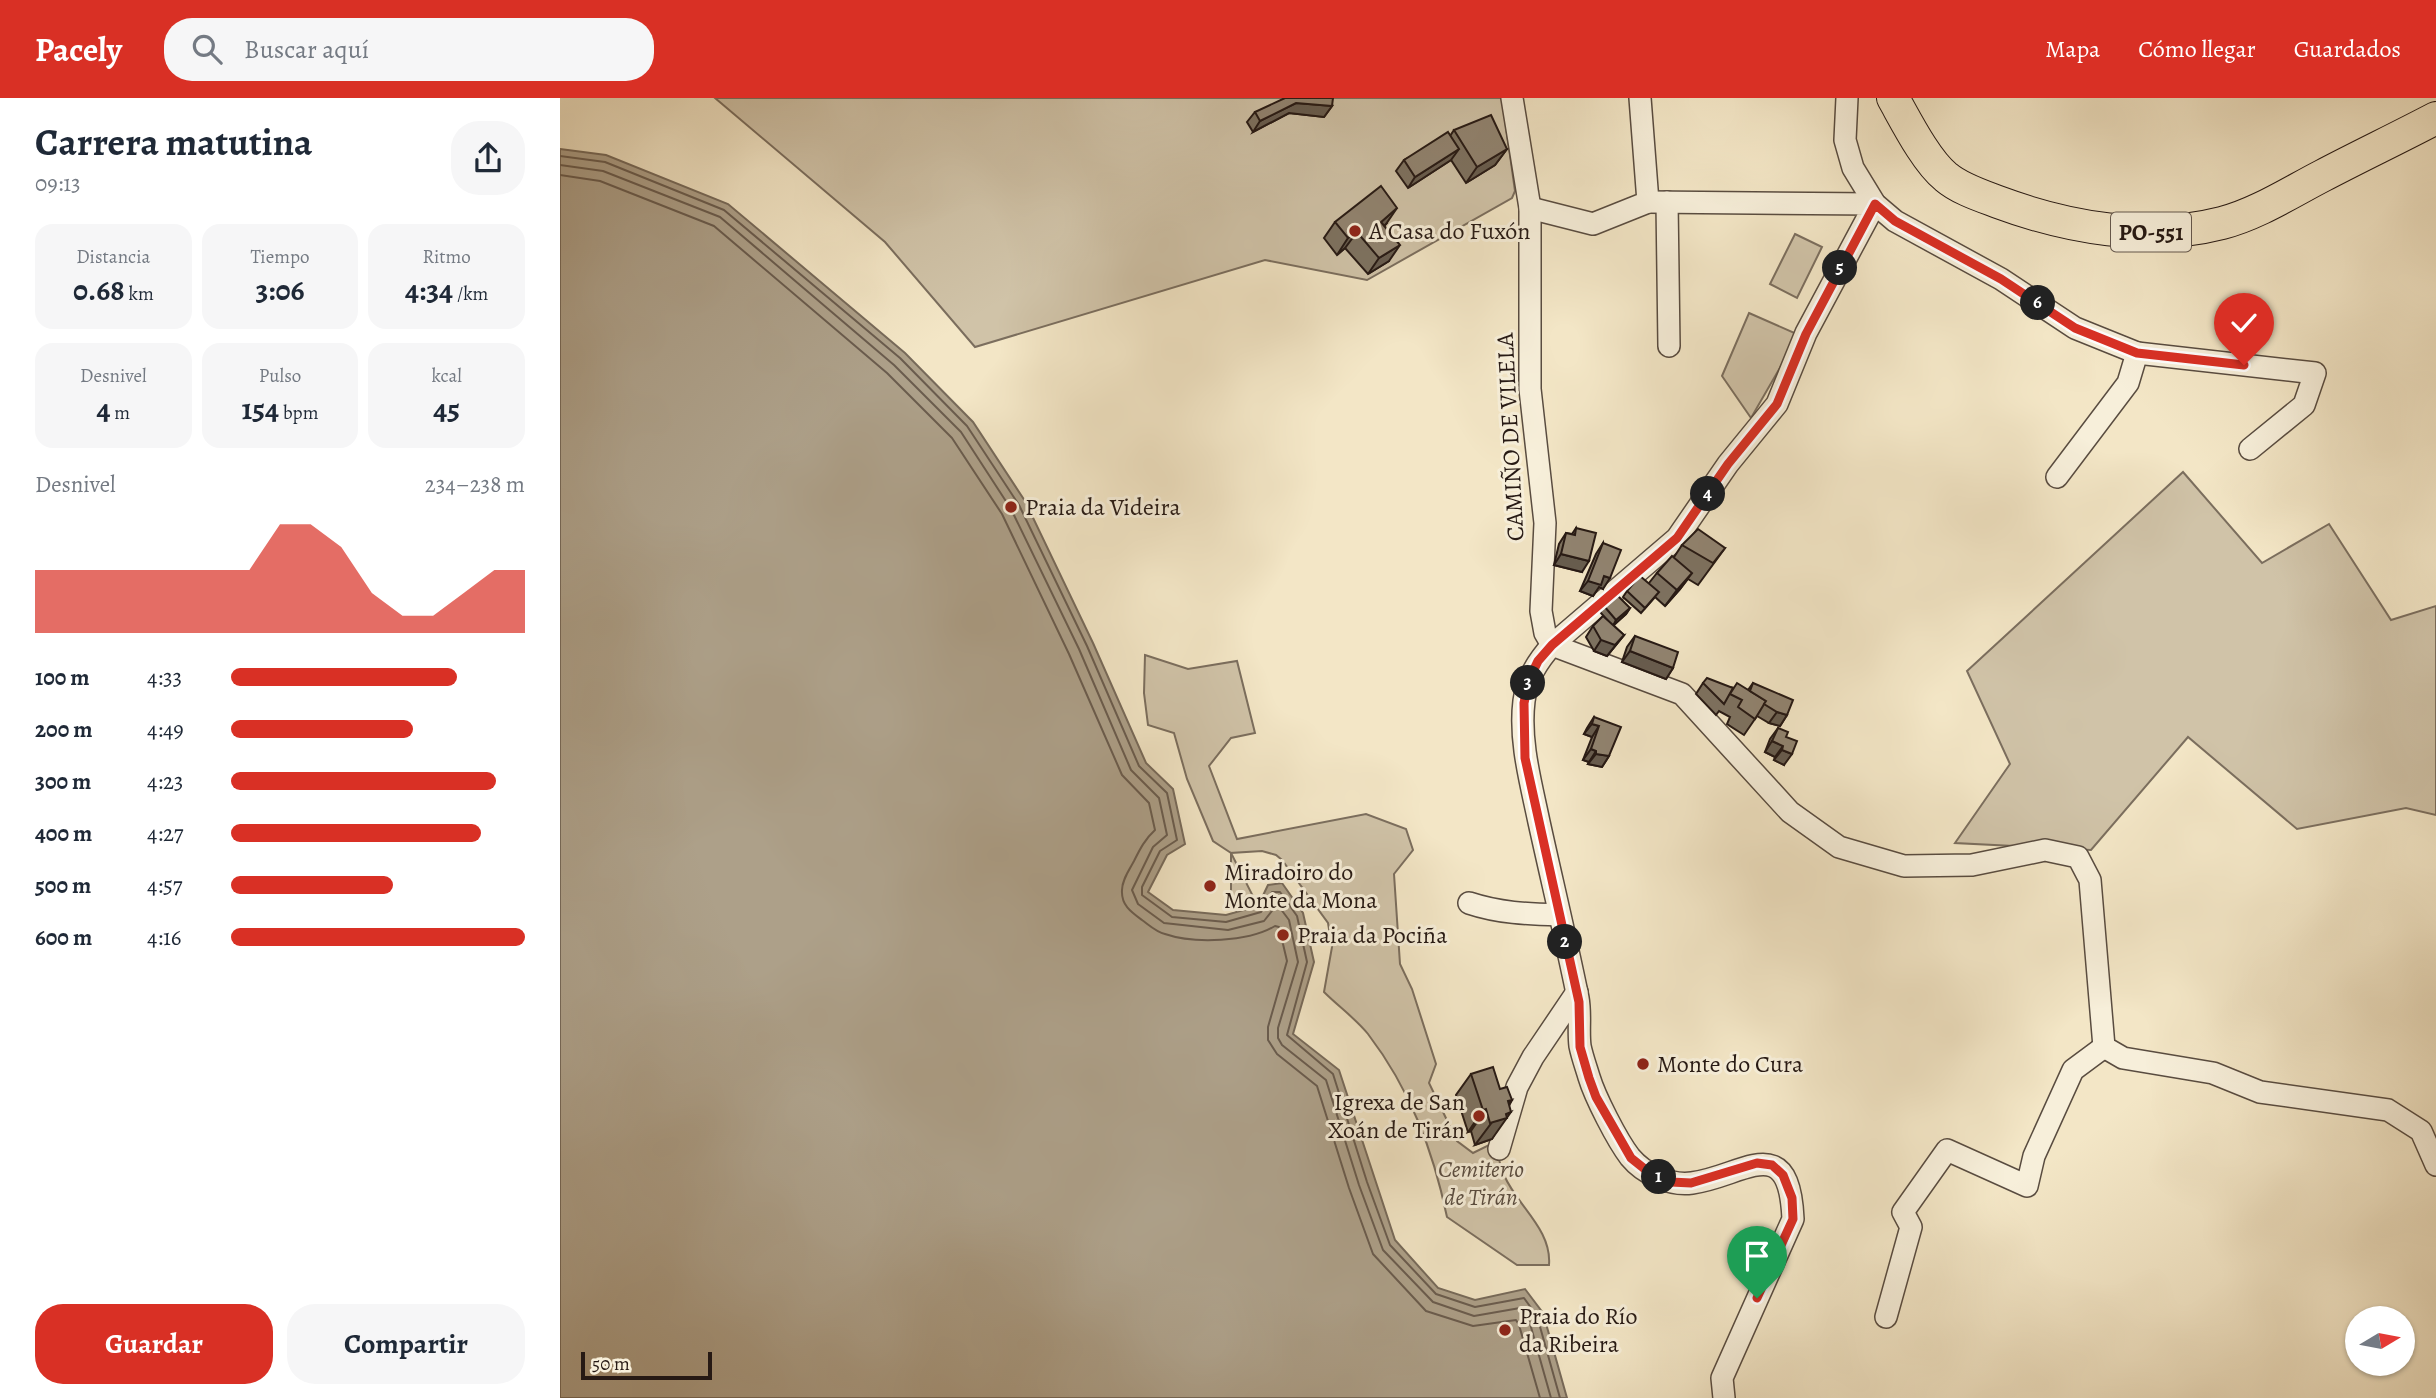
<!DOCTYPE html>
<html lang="es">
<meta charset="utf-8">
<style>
:root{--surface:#fff;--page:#f6f6f7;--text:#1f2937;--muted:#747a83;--accent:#d93025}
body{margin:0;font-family:Alegreya,serif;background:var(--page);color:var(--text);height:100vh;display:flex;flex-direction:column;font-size:26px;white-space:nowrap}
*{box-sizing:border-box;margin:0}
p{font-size:23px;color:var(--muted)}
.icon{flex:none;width:38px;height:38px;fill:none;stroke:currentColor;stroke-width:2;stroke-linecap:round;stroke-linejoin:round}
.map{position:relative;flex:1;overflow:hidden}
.sheet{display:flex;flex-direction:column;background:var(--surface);width:560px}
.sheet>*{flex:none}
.needle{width:46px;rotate:80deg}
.fabs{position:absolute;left:1785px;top:1208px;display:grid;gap:14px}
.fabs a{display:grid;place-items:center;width:70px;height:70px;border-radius:50%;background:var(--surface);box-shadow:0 2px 5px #0004;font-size:35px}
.scale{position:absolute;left:21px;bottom:18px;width:131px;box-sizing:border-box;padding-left:7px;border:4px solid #261914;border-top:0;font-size:19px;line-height:24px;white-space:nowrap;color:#261914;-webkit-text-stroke:5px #f7efda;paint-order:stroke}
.pin{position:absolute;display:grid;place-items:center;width:60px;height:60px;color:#fff;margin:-72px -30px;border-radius:50% 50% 50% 0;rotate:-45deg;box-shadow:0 0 7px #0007}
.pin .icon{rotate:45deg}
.km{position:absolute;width:35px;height:35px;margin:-18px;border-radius:50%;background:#222;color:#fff;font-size:19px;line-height:35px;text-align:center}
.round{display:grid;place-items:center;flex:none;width:74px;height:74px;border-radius:28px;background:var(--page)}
.overview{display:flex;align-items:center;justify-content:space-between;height:119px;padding:0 35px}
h1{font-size:38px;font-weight:700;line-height:52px}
.stats{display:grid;grid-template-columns:repeat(3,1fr);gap:10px;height:119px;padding:7px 35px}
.stats div{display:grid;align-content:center;border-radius:18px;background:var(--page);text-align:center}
.stats b{font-size:30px;font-weight:700}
.stats small{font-size:19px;font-weight:400}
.stats p{font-size:19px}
.chart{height:196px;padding:14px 35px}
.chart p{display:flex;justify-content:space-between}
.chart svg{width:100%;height:126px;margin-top:7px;fill:var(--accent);opacity:.7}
.button{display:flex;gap:14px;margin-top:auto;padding:14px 35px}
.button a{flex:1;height:80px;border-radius:28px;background:var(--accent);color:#fff;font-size:28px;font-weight:700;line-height:80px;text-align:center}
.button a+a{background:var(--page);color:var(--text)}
ul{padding:0 35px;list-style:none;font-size:23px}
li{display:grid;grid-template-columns:112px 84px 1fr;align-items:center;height:52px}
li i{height:18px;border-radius:9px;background:var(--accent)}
header{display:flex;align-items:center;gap:42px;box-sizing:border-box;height:98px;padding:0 35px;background:var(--accent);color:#fff}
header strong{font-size:33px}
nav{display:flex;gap:38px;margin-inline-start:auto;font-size:24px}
.search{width:490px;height:63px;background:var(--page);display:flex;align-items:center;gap:18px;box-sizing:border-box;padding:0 24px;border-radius:28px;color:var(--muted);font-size:26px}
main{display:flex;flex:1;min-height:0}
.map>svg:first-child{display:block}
.green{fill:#d0c3a8;stroke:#7b6e5e;stroke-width:2}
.water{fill:#ada089;stroke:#776a5a;stroke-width:2}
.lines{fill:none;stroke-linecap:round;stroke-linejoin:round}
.shore{stroke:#6a5c4e;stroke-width:2}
.street-casing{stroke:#594c40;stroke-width:24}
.primary-casing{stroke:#261914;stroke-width:34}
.street{stroke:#f7efda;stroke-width:21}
.primary{stroke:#f3e6c6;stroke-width:32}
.wall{fill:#7d7261;stroke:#261914;stroke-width:2}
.shaded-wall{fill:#665c4f;stroke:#261914;stroke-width:2}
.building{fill:#918471;stroke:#261914;stroke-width:2}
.route-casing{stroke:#fff;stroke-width:14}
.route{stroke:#d93025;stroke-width:9}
.poi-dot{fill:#8f2418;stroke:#f7efda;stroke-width:2.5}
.labels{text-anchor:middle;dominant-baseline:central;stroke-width:6;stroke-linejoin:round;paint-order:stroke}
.shield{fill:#f7efda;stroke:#65594f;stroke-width:2}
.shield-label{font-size:23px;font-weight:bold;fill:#261914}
.poi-label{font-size:24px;fill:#261914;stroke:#f7efda;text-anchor:start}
.street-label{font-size:24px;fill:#261914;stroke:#f7efda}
.park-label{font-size:24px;font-style:italic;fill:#594c40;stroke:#f7efda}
</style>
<header>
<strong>Pacely</strong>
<div class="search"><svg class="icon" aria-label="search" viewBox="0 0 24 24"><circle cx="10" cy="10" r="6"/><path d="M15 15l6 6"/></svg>Buscar aquí</div>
<nav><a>Mapa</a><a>Cómo llegar</a><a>Guardados</a></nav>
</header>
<main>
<section class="sheet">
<div class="overview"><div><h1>Carrera matutina</h1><p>09:13</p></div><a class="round"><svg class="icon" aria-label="share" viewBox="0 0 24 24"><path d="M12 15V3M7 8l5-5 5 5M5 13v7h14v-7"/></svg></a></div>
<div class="stats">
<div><p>Distancia</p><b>0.68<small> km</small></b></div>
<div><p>Tiempo</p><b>3:06</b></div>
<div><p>Ritmo</p><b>4:34<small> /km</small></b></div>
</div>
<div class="stats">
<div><p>Desnivel</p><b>4<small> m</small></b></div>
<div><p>Pulso</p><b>154<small> bpm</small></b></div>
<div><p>kcal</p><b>45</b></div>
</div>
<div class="chart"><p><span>Desnivel</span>234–238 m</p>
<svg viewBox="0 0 160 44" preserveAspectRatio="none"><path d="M0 44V22L10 22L20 22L30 22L40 22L50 22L60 22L70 22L80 6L90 6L100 14L110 30L120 38L130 38L140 30L150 22L160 22V44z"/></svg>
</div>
<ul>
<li><b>100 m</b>4:33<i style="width:77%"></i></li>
<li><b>200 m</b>4:49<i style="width:62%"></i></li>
<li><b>300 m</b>4:23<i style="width:90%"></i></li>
<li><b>400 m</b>4:27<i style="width:85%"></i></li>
<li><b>500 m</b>4:57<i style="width:55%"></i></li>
<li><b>600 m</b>4:16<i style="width:100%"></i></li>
</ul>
<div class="button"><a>Guardar</a><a>Compartir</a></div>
</section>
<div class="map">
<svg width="1876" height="1300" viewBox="0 0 1876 1300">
<rect width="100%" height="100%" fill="#f3e6c6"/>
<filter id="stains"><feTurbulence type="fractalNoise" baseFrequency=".00286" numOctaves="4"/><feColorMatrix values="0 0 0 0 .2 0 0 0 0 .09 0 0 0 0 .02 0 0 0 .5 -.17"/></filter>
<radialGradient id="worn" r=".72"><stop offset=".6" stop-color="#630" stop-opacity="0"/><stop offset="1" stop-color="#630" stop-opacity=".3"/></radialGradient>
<!-- green -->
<g class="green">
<polygon points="155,0 942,0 955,93 952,100 807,182 705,162 415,249 325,144"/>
<polygon points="1235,136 1262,149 1237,200 1210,186"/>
<polygon points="1189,215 1239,237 1191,320 1162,278"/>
<polygon points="1623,374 1702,465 1769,426 1831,522 1876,508 1876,717 1846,710 1737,731 1628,639 1531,752 1395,745 1450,666 1407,573"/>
<path d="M 585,557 L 628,571 L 677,563 L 695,635 L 671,640 L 649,668 L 677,741 L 806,716 L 846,731 L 853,752 L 834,776 L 840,866 L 852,891 L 876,966 L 869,985 L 897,1043 L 913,1055 L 929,1047 L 936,1050 C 939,1059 940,1069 944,1077 C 957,1108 992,1131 989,1167 L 957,1167 L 887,1119 C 873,1052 850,991 808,936 C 796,921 778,908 764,894 L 772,849 L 768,825 L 722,762 L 716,757 L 702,753 L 671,755 L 698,808 L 671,806 L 671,755 L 653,743 L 627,681 L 614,635 L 588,627 L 584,595 Z"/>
</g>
<!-- water -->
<polygon class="water" points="0,51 46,57 168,106 345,255 413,324 465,403 533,545 586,665 613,691 625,746 607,757 588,794 613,812 666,817 698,808 708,787 722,785 743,815 754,864 733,936 779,972 835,1142 878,1190 915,1202 965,1191 983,1215 1007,1300 0,1300"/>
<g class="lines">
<!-- shore -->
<g class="shore">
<polyline points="0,58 45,64 164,112 340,260 407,328 459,407 527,548 579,668 607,695 617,742 600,753 582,789 582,797 612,819 666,824 701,814 712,794 720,794 737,818 747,864 727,937 773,976 807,1084 830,1147 876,1196 915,1209 964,1200 977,1218 1000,1300"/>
<polyline points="0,67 43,73 160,119 334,267 401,334 451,411 519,551 571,672 599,700 607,737 593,749 572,792 578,806 604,825 668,832 704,823 715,809 720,810 729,822 738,864 718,930 718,940 722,947 766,982 799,1087 823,1152 873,1204 914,1218 960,1210 969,1222 991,1300"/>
<path d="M 0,77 L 40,83 L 154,128 L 327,275 L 392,340 L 442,416 L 509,556 L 562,677 L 589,705 L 595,732 C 585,741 580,751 574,763 C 569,772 562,782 562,792 C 561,807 571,814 582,822 C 589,827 596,834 605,836 C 634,846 689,844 715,828 L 719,829 L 727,863 L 708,929 L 708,942 L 717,956 L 757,988 L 789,1090 L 813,1156 L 866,1213 L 913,1228 L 956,1222 L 959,1227 L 980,1300"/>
</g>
<!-- street casing -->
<g class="street-casing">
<g id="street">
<polyline points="952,0 970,110 970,291 985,425 981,513 985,535 992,547"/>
<polyline points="1287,0 1285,42 1293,70 1315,106 1335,123 1441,181 1515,230 1577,255 1568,285 1497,379"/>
<path d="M 1088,104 L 1315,106 L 1246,235 L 1217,306 L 1168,366 L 1117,440 L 992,547 C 977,564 967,580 964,603 C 959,643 971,685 979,724 C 992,783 1006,841 1018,900 C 1021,916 1018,932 1020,948 C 1022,958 1026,969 1029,979 C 1035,999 1057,1042 1070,1059 C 1084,1076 1110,1088 1132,1085 C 1182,1079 1229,1030 1233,1121 L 1162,1280 L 1164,1300"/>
<polyline points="1107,104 1109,248"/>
<polyline points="970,110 1033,126 1088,104 1080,0"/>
<polyline points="1577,255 1755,275 1744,307 1690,351"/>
<polyline points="992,547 1122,596 1230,714 1279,749 1344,768 1412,767 1485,752 1518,759 1530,782 1544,949 1563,960 1653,975 1700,994 1828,1012 1861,1033 1876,1067"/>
<path d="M 909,805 C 939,815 967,816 999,817"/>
<polyline points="939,1051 957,989 973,959 1017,894"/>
<polyline points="1326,1219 1351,1129 1343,1114 1387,1052 1467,1088 1474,1058 1513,972 1544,949"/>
</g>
</g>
<!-- primary casing -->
<g class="primary-casing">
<path id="primary" d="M 1333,0 C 1346,23 1366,63 1386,79 C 1400,91 1422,98 1438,104 C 1508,130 1588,144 1662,125 C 1697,116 1731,94 1762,78 C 1800,58 1838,40 1876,20"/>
</g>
<!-- street -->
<use href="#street" class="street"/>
<!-- primary -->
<use href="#primary" class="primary"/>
</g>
<!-- wall -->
<g class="wall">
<polygon points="772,8 764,19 729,15 693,34 687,24 695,14"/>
<polygon points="894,32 947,51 935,67 906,85 891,62 848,90 836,73 844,62 890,38"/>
<polygon points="775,124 826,126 824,128 829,163 808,176 785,150 777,157 764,140"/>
<polygon points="1016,430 1022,474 994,467 999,446 1006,435 1012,436"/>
<polygon points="1043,445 1043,491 1039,489 1033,498 1020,493 1036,456"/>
<polygon points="1122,447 1165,450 1138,487 1128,481 1120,491 1105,508 1095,499 1081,515 1063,499 1067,493 1089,485 1097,475 1114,459"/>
<polygon points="1044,508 1070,510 1066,516 1053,527 1064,537 1047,558 1034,553 1026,539 1033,528 1050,525 1040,514"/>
<polygon points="1075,538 1113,570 1106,581 1062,564 1067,549"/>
<polygon points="1143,585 1188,592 1193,585 1227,617 1220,628 1209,625 1197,618 1184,637 1167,626 1170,619 1159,613 1156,617 1136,596"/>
<polygon points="1034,619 1049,658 1042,669 1028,666 1029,664 1023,662 1032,639 1024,636 1027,630"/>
<polygon points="1218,630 1226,639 1224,667 1214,662 1215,659 1205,654 1210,641"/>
<polygon points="911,976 940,991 952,1002 932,1041 915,1047 911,1033 908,1034 896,997"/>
</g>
<!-- shaded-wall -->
<g class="shaded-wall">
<polygon points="736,5 772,8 764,19 729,15 693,34 700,23"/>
<polygon points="899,51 891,62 848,90 855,79"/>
<polygon points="947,51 935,67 906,85 917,69"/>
<polygon points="837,110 826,126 810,140 821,124"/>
<polygon points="797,134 785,150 777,157 788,140"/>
<polygon points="840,147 829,163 808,176 819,160"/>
<polygon points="1001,456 1029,463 1022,474 994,467"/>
<polygon points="1132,475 1120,491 1105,508 1117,492"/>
<polygon points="1044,478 1050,480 1043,491 1039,489 1033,498 1020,493 1028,483"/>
<polygon points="1070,510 1066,516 1053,528 1056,522"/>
<polygon points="1064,537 1047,558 1034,553 1041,542"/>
<polygon points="1070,553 1113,570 1106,581 1062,564"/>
<polygon points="1217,614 1227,617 1220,628 1209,625"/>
<polygon points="1032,626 1039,628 1032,639 1024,636"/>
<polygon points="1212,643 1223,648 1215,659 1205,654"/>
<polygon points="1031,651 1036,653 1029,664 1023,662"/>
<polygon points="1222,652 1232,656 1224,667 1214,662"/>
<polygon points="1036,656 1049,658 1042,669 1028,666"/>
<polygon points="952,1002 937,1023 946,1016 951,1014 932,1041 915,1047 948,1003"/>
<polygon points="926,1011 911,1033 908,1034 923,1012"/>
</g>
<!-- building -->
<g class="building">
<polygon points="725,0 773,0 772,8 736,5 700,23 695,14"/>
<polygon points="931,17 947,51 917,69 894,32"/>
<polygon points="888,34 899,51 855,79 844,62"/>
<polygon points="821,88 837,110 821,124 840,147 819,160 797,134 788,140 775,124"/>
<polygon points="1016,430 1036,435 1029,463 1001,456 1006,435 1015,437"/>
<polygon points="1138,431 1165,450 1153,465 1122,447"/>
<polygon points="1043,445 1061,452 1050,480 1044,478 1041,487 1028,483"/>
<polygon points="1112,458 1132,475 1117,492 1097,475"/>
<polygon points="1080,478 1099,494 1085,510 1067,493"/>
<polygon points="1057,497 1070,510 1056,522 1044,508"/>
<polygon points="1043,518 1064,537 1055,547 1041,542 1033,528"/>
<polygon points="1075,538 1118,554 1113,570 1070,553"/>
<polygon points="1147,580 1173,590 1164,606 1143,585"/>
<polygon points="1177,585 1206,603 1195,621 1178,609 1182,602 1170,596"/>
<polygon points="1193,585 1233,602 1227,617 1217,614 1204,606 1206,603 1190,593"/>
<polygon points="1034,619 1061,629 1049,658 1036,656 1036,653 1031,651 1039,628 1032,626"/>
<polygon points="1218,630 1228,634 1226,639 1237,643 1232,656 1222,652 1223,648 1212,643"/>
<polygon points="933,969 940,991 947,989 952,1002 948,1003 951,1014 946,1016 947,1020 930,1025 926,1011 923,1012 911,976"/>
</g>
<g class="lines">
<!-- route casing -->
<g class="route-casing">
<polyline id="route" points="1197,1200 1233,1121 1232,1100 1223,1077 1212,1067 1197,1065 1131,1085 1111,1084 1091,1076 1071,1060 1036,999 1029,980 1020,949 1019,904 965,660 964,605 969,582 978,563 992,547 1117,440 1168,366 1217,306 1246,236 1315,106 1335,123 1441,181 1515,230 1577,255 1684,267"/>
</g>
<!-- route -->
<use href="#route" class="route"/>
</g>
<!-- markers -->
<g class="poi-dot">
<circle cx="795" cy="133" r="7"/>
<circle cx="451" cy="409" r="7"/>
<circle cx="650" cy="788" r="7"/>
<circle cx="723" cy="837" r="7"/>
<circle cx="1083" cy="966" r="7"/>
<circle cx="919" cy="1018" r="7"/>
<circle cx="945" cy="1232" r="7"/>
</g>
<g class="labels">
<!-- shield labels -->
<rect class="shield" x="1551" y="114.5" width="80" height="39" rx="5"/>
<g class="shield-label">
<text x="1591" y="134">PO-551</text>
</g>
<!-- poi labels -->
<g class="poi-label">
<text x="809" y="133">A Casa do Fuxón</text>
<text x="465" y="409">Praia da Videira</text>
<text x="664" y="774">Miradoiro do<tspan x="664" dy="28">Monte da Mona</tspan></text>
<text x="737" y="837">Praia da Pociña</text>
<text x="1097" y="966">Monte do Cura</text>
<text x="905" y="1004" text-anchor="end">Igrexa de San<tspan x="905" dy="28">Xoán de Tirán</tspan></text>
<text x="959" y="1218">Praia do Río<tspan x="959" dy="28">da Ribeira</tspan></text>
</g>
<!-- street labels -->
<g class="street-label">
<text transform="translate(950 339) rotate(-93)">CAMIÑO DE VILELA</text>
</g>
<!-- park labels -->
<g class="park-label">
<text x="921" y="1071">Cemiterio<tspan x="921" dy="28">de Tirán</tspan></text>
</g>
</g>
<rect width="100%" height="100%" filter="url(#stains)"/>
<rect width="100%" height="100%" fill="url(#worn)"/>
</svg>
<div class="fabs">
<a><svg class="needle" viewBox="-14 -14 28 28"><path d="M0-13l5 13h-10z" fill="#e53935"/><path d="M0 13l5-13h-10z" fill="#747a83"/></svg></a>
</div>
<div class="scale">50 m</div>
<div class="pin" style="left:1197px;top:1200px;background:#1e9e55"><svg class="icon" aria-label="arrive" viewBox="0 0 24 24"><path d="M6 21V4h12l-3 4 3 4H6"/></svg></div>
<div class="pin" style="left:1684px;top:267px;background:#d93025"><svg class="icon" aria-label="check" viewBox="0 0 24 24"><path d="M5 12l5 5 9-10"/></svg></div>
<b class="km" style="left:1099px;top:1079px">1</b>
<b class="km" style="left:1005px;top:844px">2</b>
<b class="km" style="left:968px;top:585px">3</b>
<b class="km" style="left:1148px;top:396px">4</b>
<b class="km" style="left:1280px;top:170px">5</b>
<b class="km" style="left:1478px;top:205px">6</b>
</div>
</main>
